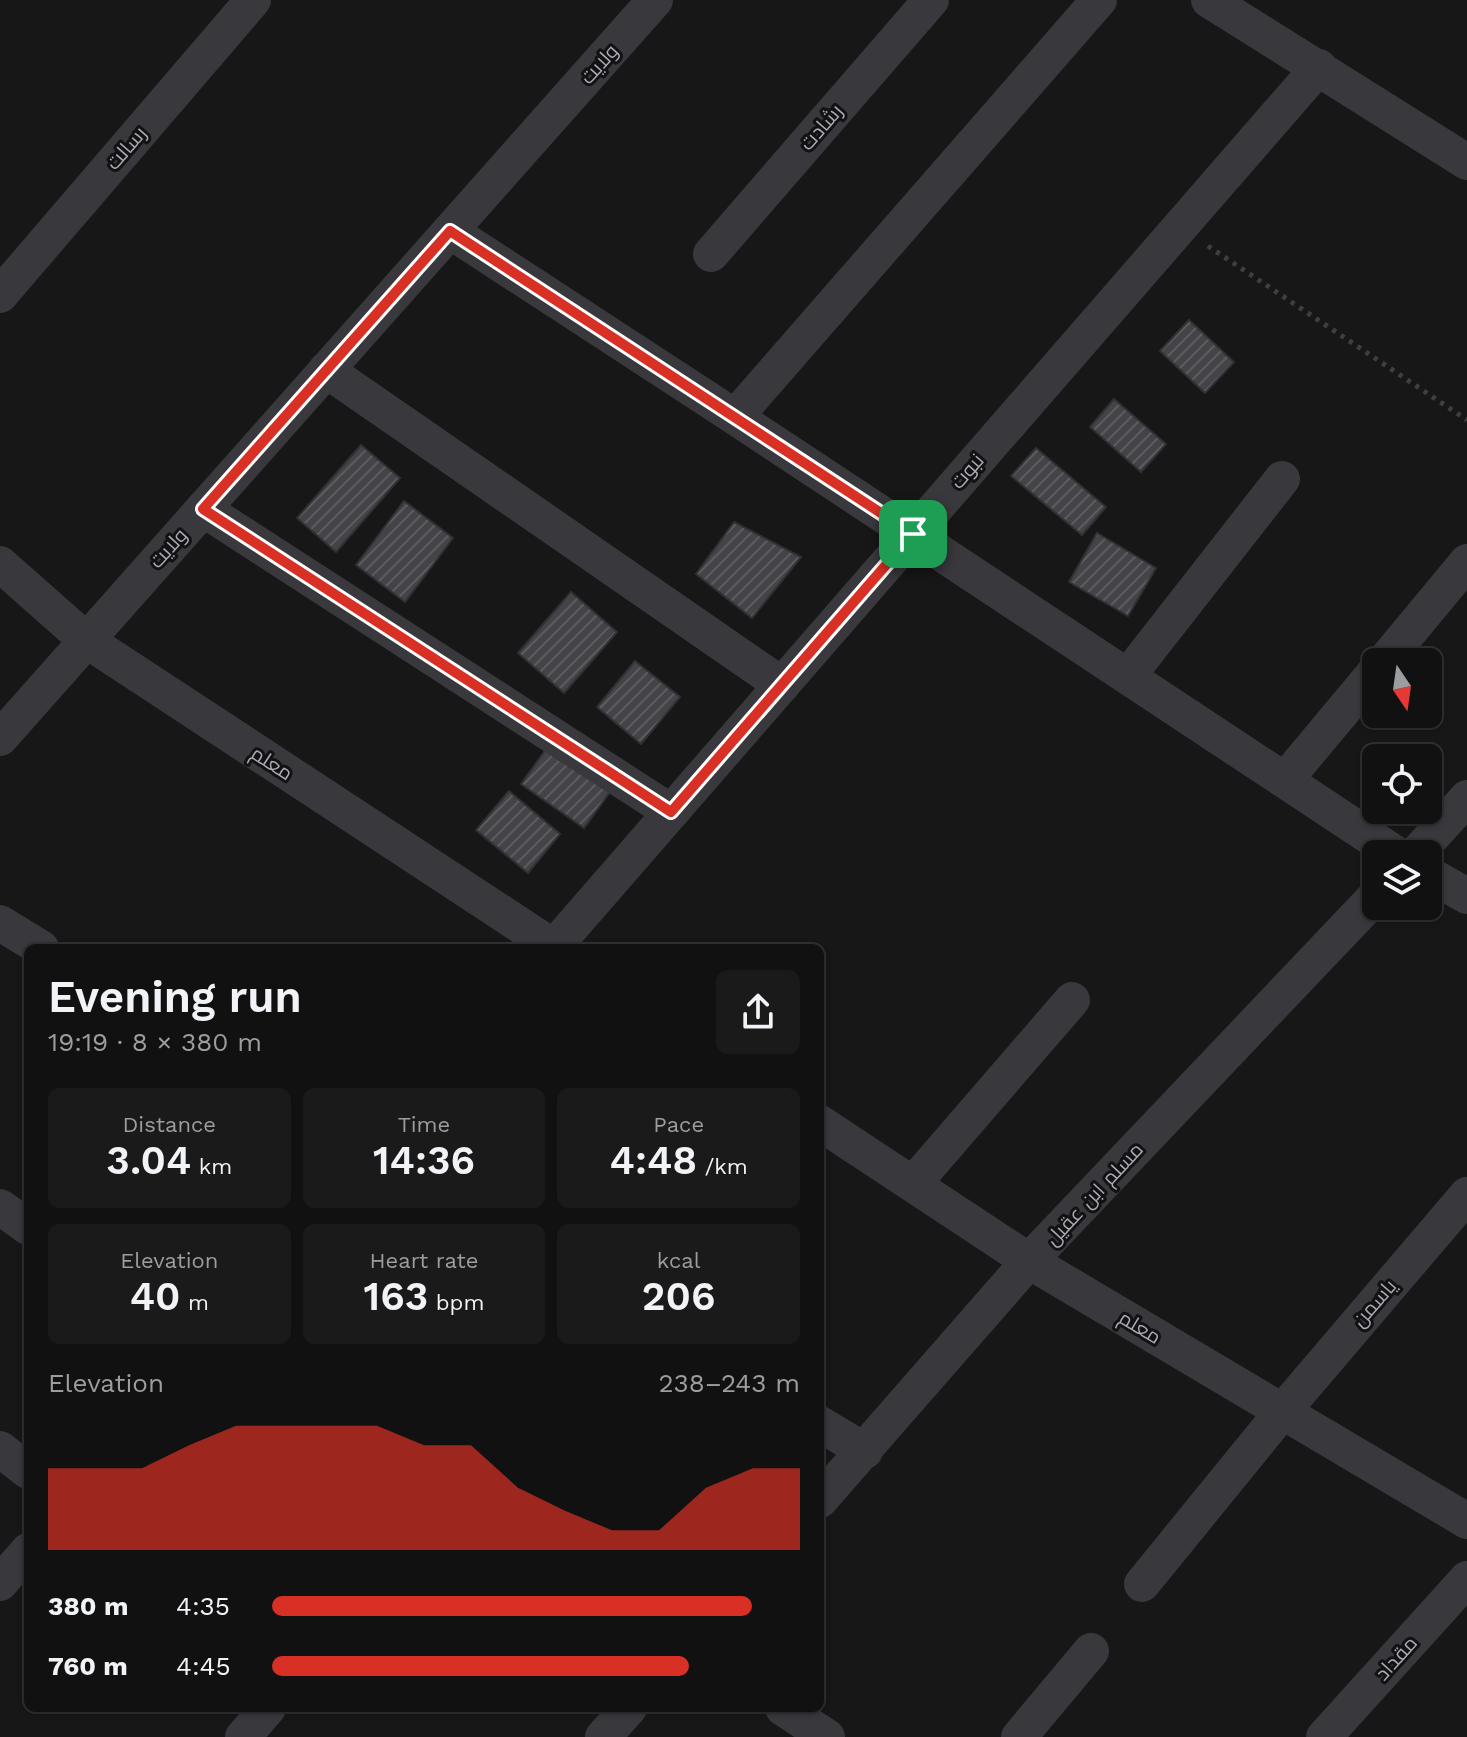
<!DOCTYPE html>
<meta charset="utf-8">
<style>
:root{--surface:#111112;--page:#1a1a1b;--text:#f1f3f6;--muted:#9c9d9f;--line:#303132;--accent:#d93025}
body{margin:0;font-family:"Work Sans",Cairo,sans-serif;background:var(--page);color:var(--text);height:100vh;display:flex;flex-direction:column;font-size:30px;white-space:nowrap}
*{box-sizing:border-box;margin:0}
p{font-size:26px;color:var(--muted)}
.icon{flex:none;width:44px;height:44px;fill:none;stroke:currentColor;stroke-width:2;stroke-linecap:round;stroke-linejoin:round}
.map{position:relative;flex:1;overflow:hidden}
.drawer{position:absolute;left:24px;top:944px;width:800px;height:768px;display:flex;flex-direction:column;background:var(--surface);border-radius:12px;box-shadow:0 2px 6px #0004,0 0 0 2px var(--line)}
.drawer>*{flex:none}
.needle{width:52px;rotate:167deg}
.fabs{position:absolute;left:1362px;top:648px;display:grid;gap:16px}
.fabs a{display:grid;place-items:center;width:80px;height:80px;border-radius:12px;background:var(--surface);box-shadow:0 2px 6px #0004,0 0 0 2px var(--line);font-size:40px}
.pin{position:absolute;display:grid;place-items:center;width:68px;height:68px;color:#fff;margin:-34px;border-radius:16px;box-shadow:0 4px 12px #0006}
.round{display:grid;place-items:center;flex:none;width:84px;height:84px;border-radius:12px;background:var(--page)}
.head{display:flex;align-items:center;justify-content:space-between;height:136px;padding:0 24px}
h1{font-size:44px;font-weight:600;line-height:60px}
.figures{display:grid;grid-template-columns:repeat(3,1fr);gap:12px;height:136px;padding:8px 24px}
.figures div{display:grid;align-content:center;border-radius:12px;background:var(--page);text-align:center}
.figures b{font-size:40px;font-weight:600}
.figures small{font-size:22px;font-weight:400}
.figures p{font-size:22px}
.chart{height:224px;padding:16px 24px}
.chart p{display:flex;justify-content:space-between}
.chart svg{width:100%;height:144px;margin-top:8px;fill:var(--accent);opacity:.7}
ul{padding:0 24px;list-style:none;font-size:26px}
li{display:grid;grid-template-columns:128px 96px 1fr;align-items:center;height:60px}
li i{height:20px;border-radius:10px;background:var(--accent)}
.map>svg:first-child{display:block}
.building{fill:url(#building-hatch);stroke:#313134;stroke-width:2}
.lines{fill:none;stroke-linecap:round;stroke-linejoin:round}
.path{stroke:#3e3e44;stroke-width:5;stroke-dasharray:4 6;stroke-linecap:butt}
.minor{stroke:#38383d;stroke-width:36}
.route-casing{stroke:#fff;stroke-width:16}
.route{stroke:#d93025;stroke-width:10}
.labels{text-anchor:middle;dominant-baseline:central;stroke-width:6;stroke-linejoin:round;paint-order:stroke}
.street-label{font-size:20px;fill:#aaabb7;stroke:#121213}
</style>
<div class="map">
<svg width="1467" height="1737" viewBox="0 0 1467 1737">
<defs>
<pattern id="building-hatch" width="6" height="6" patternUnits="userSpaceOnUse" patternTransform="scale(2)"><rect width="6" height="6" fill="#444448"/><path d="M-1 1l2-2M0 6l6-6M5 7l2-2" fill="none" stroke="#5c5c60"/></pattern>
</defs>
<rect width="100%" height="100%" fill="#171718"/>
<!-- building -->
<g class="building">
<polygon points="1189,320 1234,362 1205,393 1160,351"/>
<polygon points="1114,399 1166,444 1141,472 1090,427"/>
<polygon points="361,445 400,478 336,552 297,518"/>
<polygon points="1036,448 1106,507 1082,535 1011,476"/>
<polygon points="404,501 453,538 405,602 356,565"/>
<polygon points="734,522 801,557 752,618 696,574"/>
<polygon points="1097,533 1156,568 1128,616 1069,582"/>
<polygon points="571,592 617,632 564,693 518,653"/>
<polygon points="635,661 680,697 641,744 597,707"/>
<polygon points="557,734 620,778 584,828 521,784"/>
<polygon points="509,791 560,834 528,873 476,830"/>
</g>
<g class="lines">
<!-- path -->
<polyline class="path" points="1208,246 1467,420"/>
<!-- minor -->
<g class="minor">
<polyline points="1209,0 1467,162"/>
<polyline points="450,231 735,417 1396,854"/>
<polyline points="711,254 931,0"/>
<polyline points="0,295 253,0"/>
<polyline points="326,370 782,685"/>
<polyline points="735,417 1099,0"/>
<polyline points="203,509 671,812"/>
<polyline points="0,564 86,640 555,948"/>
<polyline points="1384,662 1467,562"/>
<polyline points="1128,676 1282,479"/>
<polyline points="0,738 655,0"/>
<polyline points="1285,780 1376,671"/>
<polyline points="1416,854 1467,798"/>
<polyline points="1428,874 1467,896"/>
<polyline points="0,923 41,948"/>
<polyline points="553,948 1319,67"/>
<polyline points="820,1123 1029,1261 1467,1521"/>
<polyline points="913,1184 1072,1000"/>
<polyline points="0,1207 28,1227"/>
<polyline points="820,1424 865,1451"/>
<polyline points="0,1449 28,1471"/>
<polyline points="820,1500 1029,1261 1376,896"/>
<polyline points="0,1583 28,1551"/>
<polyline points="1142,1584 1282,1412 1467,1195"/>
<polyline points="783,1708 827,1737"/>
<polyline points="243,1737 268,1708"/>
<polyline points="603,1737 629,1708"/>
<polyline points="1019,1737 1091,1651"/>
<polyline points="1324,1737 1467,1579"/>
</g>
</g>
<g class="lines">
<!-- route casing -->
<g class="route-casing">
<polygon id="route" points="450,231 913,534 671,812 203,509"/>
</g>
<!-- route -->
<use href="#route" class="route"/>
</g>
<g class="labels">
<!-- street labels -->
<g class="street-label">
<text transform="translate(599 64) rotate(-48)">ولایت</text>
<text transform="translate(821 127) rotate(-49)">رشادت</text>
<text transform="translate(126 148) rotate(-49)">رسالت</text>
<text transform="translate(967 471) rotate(-49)">نبوت</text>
<text transform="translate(168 548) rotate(-48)">ولایت</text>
<text transform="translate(272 763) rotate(33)">معلم</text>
<text transform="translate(1094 1194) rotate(-47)">مسلم ابن عقیل</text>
<text transform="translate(1374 1303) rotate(-49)">یاسمن</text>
<text transform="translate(1140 1327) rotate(31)">معلم</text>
<text transform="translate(1396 1658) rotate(-48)">مقداد</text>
</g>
</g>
</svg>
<div class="fabs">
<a><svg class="needle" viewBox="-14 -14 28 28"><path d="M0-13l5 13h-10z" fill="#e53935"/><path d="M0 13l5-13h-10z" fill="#9c9d9f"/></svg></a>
<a><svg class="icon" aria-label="locate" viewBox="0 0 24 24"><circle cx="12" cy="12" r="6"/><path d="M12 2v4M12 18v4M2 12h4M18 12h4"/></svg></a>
<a><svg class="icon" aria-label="layers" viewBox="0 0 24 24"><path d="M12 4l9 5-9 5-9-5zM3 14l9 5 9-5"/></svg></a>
</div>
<div class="pin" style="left:913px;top:534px;background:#1e9e55"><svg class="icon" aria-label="arrive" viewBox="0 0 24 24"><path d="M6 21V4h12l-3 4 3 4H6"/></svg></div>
<section class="drawer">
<div class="head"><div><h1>Evening run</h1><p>19:19 · 8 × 380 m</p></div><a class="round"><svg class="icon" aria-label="share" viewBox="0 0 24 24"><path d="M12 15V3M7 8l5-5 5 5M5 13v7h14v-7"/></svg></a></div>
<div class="figures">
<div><p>Distance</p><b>3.04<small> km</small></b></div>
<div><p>Time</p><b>14:36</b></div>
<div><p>Pace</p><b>4:48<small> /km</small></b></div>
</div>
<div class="figures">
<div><p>Elevation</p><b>40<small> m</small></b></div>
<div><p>Heart rate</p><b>163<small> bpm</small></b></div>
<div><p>kcal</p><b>206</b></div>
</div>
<div class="chart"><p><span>Elevation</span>238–243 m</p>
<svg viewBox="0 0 160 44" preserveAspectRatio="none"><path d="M0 44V19L10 19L20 19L30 12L40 6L50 6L60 6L70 6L80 12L90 12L100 25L110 32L120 38L130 38L140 25L150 19L160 19V44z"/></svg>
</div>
<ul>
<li><b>380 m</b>4:35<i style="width:91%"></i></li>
<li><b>760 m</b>4:45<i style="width:79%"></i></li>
</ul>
</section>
</div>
